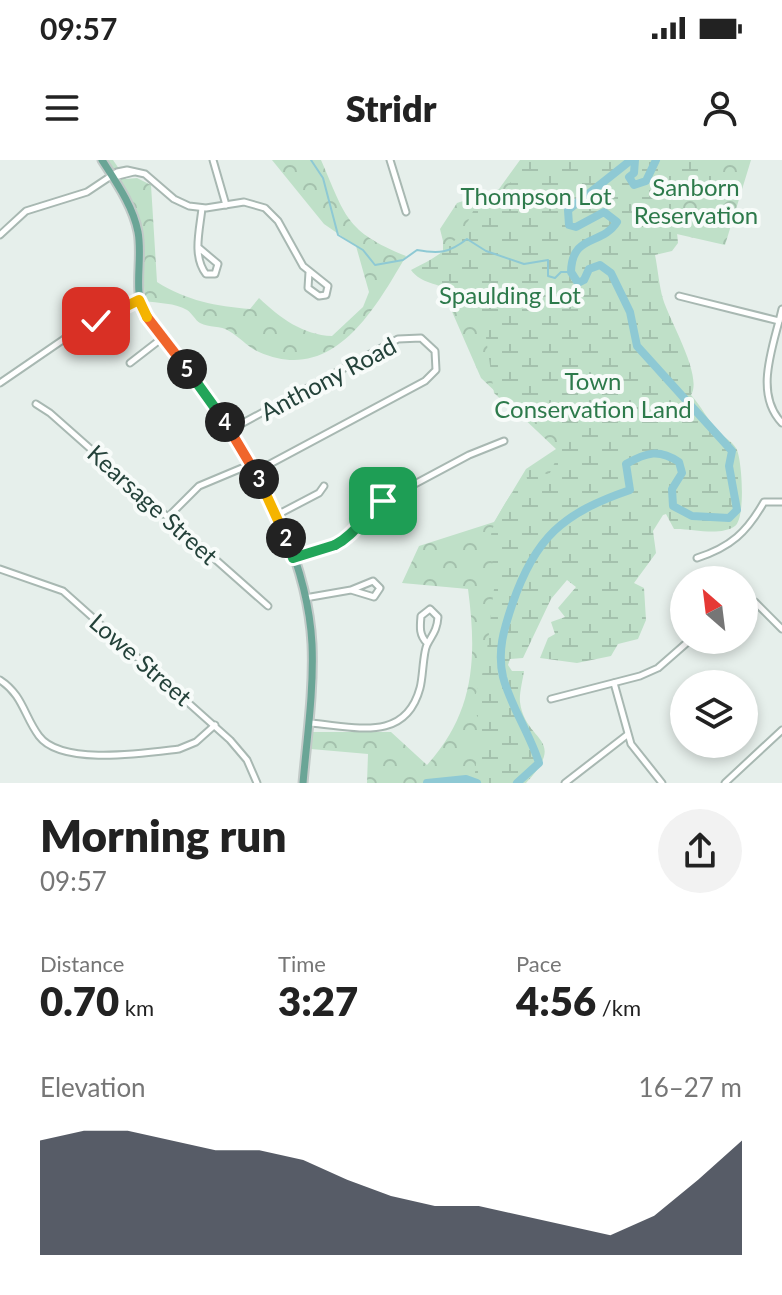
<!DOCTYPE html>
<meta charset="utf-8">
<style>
:root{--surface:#fff;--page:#f2f2f2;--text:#222;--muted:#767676;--accent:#111827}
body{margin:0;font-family:Lato,sans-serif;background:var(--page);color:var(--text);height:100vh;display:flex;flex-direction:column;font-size:30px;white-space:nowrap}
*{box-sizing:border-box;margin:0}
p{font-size:26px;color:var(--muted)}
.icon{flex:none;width:44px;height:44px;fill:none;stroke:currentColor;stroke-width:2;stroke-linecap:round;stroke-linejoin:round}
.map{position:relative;height:623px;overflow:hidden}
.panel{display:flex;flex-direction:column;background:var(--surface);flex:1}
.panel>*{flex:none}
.needle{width:52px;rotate:332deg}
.fabs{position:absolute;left:670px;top:406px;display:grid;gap:16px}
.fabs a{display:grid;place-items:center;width:88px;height:88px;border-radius:50%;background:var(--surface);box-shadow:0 4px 12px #0003;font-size:40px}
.pin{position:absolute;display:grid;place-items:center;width:68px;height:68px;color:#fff;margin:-34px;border-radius:16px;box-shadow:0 4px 12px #0006}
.km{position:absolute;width:40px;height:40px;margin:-20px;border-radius:50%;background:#222;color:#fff;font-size:22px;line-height:40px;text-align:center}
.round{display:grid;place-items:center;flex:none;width:84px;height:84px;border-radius:42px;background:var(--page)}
.head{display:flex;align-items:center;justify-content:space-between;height:136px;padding:0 40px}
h1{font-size:44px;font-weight:800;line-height:60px}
.metrics{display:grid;grid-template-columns:repeat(3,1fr);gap:12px;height:136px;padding:8px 40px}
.metrics div{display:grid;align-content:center}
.metrics b{font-size:40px;font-weight:800}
.metrics small{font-size:22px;font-weight:400}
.metrics p{font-size:22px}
.chart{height:224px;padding:16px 40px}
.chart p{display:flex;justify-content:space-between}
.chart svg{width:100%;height:144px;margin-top:8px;fill:var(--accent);opacity:.7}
.status{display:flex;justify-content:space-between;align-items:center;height:56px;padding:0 40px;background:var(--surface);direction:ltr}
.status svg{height:22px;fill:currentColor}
header{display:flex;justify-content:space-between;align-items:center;height:104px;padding:0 40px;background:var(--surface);font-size:36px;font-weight:800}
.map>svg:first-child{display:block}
.forest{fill:url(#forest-crowns)}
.wetland{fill:url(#wetland-marsh)}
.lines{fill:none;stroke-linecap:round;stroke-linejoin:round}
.stream{stroke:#8ec9d4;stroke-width:2}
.river{stroke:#8ec9d4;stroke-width:8}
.minor-casing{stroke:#a8b8b2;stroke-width:9}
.major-casing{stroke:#c2cac8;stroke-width:11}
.minor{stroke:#fff;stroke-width:5}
.major{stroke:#6aa596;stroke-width:7}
.split-1-casing{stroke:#fff;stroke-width:16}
.split-2-casing{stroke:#fff;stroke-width:16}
.split-3-casing{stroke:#fff;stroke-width:16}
.split-4-casing{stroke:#fff;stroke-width:16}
.split-5-casing{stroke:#fff;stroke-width:16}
.split-6-casing{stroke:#fff;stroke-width:16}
.split-7-casing{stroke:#fff;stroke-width:16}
.split-1{stroke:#22a559;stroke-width:10}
.split-2{stroke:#22a559;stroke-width:10}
.split-3{stroke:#f5b400;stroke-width:10}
.split-4{stroke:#f0652b;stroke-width:10}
.split-5{stroke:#22a559;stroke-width:10}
.split-6{stroke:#f0652b;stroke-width:10}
.split-7{stroke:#f5b400;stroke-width:10}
.labels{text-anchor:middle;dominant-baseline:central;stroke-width:8;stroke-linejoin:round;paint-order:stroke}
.park-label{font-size:24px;fill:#2d7a4b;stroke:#f7fbf9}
.street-label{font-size:24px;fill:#24423a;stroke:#f7fbf9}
</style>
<div class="status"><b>09:57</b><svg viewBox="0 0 49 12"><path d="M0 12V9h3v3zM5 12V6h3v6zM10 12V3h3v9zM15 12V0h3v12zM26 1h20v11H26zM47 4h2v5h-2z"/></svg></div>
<header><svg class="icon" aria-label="menu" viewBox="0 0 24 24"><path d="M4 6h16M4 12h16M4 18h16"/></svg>Stridr<svg class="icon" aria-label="person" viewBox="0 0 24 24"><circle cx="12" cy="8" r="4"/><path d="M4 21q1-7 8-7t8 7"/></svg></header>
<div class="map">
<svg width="782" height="623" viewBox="0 0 782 623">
<defs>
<pattern id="forest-crowns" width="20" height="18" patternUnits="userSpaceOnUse" patternTransform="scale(2)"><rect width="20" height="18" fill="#bfe0c8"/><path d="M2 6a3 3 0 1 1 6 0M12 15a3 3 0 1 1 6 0" fill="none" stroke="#a4c1ad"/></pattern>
<pattern id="wetland-marsh" width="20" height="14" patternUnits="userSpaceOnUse" patternTransform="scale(2)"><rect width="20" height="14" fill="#bfe0c8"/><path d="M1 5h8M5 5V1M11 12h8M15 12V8" fill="none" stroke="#a4c1ad"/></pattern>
</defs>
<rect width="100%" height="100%" fill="#e6efeb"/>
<!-- forest -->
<g class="forest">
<path d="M 108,0 L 113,0 L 126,19 L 137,18 L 151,25 L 157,122 C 187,141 216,146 250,149 L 259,138 C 280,158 303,175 332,176 L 363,147 L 369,132 L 356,86 L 324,64 L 272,0 L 321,0 C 346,57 345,71 406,96 C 375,149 333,225 259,192 C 247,187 240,177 229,171 C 221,165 209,168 200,163 C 195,160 192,153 187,150 C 176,143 157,143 145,141 C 140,71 148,62 108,0 Z"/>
<path d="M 520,0 L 751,0 L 725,85 L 668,72 L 609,53 L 675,343 L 588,407 L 502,456 L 520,623 L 479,623 L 462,618 L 437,623 L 367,623 L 368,594 L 311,589 L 312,572 L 391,572 L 427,605 C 475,552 477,497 468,429 L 402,423 L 419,386 L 494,362 L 526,309 L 556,289 L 481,218 L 443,131 L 443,81 L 440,69 L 457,43 L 499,29 Z"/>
</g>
<!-- wetland -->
<path class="wetland" d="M 528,0 L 713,0 L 721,29 L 711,34 L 675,33 L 671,53 L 676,62 L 678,83 L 672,91 L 655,95 C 658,110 659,125 663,139 C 670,162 703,216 691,235 C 701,246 708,260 717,270 C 723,277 731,280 736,288 C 742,297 746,358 735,366 C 720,377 690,368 674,369 L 666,354 L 663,355 L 653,371 L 656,393 L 634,423 L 644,428 L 646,460 L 638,479 L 618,484 L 611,496 L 577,503 L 540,498 L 548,478 L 555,474 L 551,462 L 565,457 L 558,448 L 576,427 L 567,420 L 551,439 L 523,498 L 510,499 L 508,505 L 512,511 L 524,511 C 523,519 519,534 520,542 C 525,583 569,577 526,623 L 468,623 L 475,613 L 481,563 L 471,545 C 491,506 488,459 496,417 L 490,413 C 495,399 491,391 491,376 C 491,364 516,321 527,319 L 526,313 L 532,308 L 549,315 L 566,278 L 554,263 L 506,244 L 494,233 L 484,164 C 469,155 466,140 452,131 C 438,123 421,124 411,110 C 445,93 459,83 475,47 L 500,36 Z"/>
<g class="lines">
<!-- stream -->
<path class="stream" d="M 311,0 L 323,18 L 338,75 L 363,90 L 375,105 L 403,100 L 417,90 C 439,94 449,93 467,79 L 486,91 L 524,104 L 548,100 L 548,116 L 555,118 L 561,112 L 571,112"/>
<!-- river -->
<g class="river">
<polyline points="635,0 634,13 629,17 634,25 646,21 656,0"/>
<polyline points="427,623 466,619 477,623"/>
<path d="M 517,623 L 539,603 C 530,574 511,547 503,517 C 497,491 504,469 512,445 C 535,377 563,353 630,330 L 626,304 C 647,292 659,289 679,302 L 682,313 L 672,329 L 673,346 L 692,356 L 729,358 L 737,350 L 729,306 L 732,291 L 637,186 L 630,152 L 611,113 L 600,105 L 589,109 L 584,120 L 578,123 L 571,112 C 572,73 602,86 617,62 L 604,52 L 576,67 L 569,65 L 568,50 L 631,0"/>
</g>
<!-- minor casing -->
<g class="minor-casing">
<g id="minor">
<polyline points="213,0 226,45"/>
<polyline points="390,0 406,52"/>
<polyline points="114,17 134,12"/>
<polyline points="0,75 26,51 87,32 117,12 127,10 145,14 174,39 189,46 206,48 244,42 265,48 278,61 303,106 328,126 326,135 319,136 308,128 309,112"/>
<path d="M 199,88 L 218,104 L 215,114 L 206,114 C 192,96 200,69 202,48"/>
<polyline points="679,136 779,161"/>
<path d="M 782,149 C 774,185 753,233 782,263"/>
<polyline points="130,203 161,179"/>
<polyline points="0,223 70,175 139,140"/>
<polyline points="36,244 50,253 268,446"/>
<polyline points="277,355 319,333 324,326"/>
<polyline points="168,357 199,326 242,308 268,305 425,221 436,210 435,191 421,178 398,179 230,270"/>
<polyline points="294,398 340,383 369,350 383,341 469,295 504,281"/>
<path d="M 697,398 C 731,387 747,372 764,342 L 782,342"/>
<polyline points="0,409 63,431 230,580 247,600 257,623"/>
<polyline points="305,438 351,430 374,437 380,428 373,421 351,430"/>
<polyline points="744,438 755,442 782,469"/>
<path d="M 0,520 C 23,535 24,556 39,576 C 61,606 145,593 179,589 L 196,582 L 215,565"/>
<polyline points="614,523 631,584 662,623"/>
<polyline points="551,539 640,516 658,508 690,480"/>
<path d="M 309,563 C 353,566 405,584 420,528 C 423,518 423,492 427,485 C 432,475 437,471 438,457 L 430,449 L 421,456 C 420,467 419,475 427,483"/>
<polyline points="565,623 627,575"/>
<polyline points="725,623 782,570"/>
</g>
</g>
<!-- major casing -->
<g class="major-casing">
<path id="major" d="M 102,0 C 116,22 133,46 138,72 C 143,98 133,129 144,153 C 168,192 201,226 227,265 C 269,327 308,407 312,484 C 314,530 307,577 303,623"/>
</g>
<!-- minor -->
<use href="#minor" class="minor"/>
<!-- major -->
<use href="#major" class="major"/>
</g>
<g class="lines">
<!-- split-1 casing -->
<g class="split-1-casing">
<path id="split-1" d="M 335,385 C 355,375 365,354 383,341"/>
</g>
<!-- split-2 casing -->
<g class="split-2-casing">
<polyline id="split-2" points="286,378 293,398 335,385"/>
</g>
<!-- split-3 casing -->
<g class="split-3-casing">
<polyline id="split-3" points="259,319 286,378"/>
</g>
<!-- split-4 casing -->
<g class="split-4-casing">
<polyline id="split-4" points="225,262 259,319"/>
</g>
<!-- split-5 casing -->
<g class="split-5-casing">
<polyline id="split-5" points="187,209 225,262"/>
</g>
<!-- split-6 casing -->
<g class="split-6-casing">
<polyline id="split-6" points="147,157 187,209"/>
</g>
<!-- split-7 casing -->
<g class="split-7-casing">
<polyline id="split-7" points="96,161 139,140 147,157"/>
</g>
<!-- split-1 -->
<use href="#split-1" class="split-1"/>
<!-- split-2 -->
<use href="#split-2" class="split-2"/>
<!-- split-3 -->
<use href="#split-3" class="split-3"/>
<!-- split-4 -->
<use href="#split-4" class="split-4"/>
<!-- split-5 -->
<use href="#split-5" class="split-5"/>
<!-- split-6 -->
<use href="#split-6" class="split-6"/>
<!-- split-7 -->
<use href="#split-7" class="split-7"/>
</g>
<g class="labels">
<!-- park labels -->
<g class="park-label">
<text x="696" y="26">Sanborn<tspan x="696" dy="28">Reservation</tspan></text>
<text x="536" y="35">Thompson Lot</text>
<text x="510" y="134">Spaulding Lot</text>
<text x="593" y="220">Town<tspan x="593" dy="28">Conservation Land</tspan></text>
</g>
<!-- street labels -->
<g class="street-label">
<text transform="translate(328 218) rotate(-28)">Anthony Road</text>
<text transform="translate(153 344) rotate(42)">Kearsage Street</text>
<text transform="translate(141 499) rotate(41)">Lowe Street</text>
</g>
</g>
</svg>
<div class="fabs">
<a><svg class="needle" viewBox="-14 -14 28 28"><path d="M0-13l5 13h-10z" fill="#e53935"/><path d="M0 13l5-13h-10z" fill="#767676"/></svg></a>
<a><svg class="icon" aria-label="layers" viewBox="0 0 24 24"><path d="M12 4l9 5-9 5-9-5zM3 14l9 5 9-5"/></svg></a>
</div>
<div class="pin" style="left:383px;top:341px;background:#1e9e55"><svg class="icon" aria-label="arrive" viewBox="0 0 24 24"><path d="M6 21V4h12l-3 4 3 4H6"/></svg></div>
<div class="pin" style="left:96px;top:161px;background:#d93025"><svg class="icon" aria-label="check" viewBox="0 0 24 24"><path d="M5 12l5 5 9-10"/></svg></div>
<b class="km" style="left:286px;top:378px">2</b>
<b class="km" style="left:259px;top:319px">3</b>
<b class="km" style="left:225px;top:262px">4</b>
<b class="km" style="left:187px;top:209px">5</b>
</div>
<section class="panel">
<div class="head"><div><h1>Morning run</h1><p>09:57</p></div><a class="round"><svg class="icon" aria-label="share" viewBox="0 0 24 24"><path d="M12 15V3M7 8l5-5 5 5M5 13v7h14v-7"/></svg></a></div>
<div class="metrics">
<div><p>Distance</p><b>0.70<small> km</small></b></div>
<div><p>Time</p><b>3:27</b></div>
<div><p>Pace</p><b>4:56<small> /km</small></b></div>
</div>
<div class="chart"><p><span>Elevation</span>16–27 m</p>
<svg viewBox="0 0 160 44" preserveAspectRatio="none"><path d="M0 44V9L10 6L20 6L30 9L40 12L50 12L60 15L70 21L80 26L90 29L100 29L110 32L120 35L130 38L140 32L150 21L160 9V44z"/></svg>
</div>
</section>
